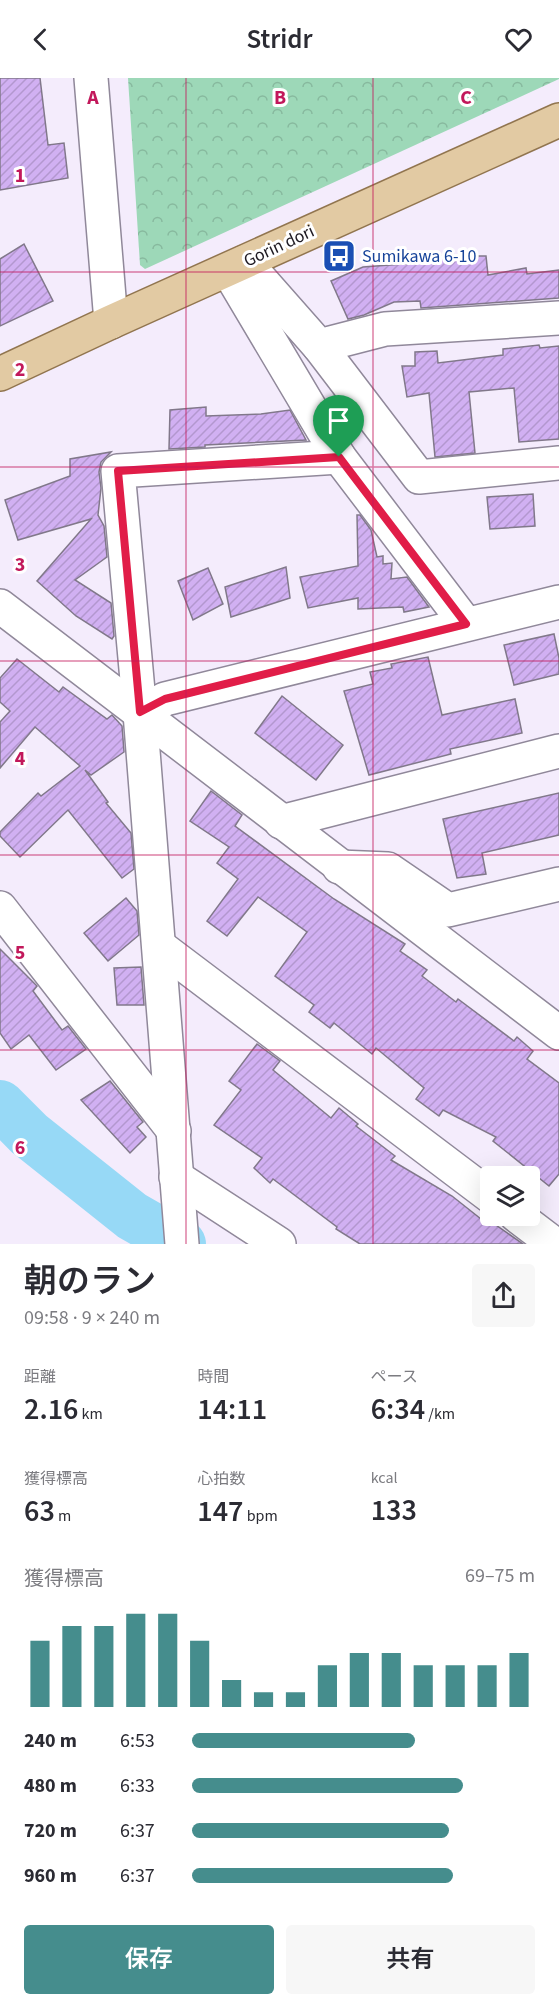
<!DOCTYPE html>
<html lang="ja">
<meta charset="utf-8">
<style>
:root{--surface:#fff;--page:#f7f7f7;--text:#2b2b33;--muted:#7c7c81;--accent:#458d8d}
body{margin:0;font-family:"Source Sans 3","Noto Sans JP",sans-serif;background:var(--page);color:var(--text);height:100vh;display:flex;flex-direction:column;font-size:22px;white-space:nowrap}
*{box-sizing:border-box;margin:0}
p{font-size:20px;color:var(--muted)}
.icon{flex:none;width:33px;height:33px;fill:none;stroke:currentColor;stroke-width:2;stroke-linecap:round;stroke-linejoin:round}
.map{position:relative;height:1166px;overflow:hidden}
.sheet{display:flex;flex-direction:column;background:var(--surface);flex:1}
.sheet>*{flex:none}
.tools{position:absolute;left:480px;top:1088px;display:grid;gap:12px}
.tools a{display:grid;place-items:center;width:60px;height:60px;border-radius:6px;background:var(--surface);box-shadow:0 6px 24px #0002;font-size:30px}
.pin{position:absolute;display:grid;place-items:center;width:51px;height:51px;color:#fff;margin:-62px -26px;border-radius:50% 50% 50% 0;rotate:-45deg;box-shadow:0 0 6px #0007}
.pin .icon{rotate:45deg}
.round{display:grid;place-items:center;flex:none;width:63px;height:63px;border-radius:6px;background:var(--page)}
.head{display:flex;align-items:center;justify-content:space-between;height:102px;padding:0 24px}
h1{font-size:33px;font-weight:600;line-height:45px}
.stats{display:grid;grid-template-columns:repeat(3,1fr);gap:9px;height:102px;padding:6px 24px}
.stats div{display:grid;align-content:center}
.stats b{font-size:30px;font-weight:600}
.stats small{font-size:16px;font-weight:400}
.stats p{font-size:16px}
.chart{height:168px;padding:12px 24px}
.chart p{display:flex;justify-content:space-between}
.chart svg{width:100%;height:108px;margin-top:6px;stroke:var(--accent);stroke-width:6}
.action{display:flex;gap:12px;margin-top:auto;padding:12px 24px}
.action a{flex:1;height:69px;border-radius:6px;background:var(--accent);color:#fff;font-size:24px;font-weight:600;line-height:69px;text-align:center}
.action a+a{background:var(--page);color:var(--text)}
ul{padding:0 24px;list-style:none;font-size:20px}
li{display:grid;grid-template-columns:96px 72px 1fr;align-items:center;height:45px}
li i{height:15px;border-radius:8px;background:var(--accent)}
header{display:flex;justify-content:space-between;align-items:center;height:78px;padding:0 24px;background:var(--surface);font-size:27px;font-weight:600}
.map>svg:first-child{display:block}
.forest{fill:url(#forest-crowns)}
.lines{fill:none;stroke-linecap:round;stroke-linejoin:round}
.river{stroke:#97d9f6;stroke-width:50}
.building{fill:url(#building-hatch);stroke:#81788a;stroke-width:1.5}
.minor-casing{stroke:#90889a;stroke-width:36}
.major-casing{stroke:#91754f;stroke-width:36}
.minor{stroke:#fff;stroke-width:33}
.major{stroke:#e2caa3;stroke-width:33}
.route-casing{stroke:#fff;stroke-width:12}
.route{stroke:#e11d48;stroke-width:8}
.grid{fill:none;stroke:#c2185b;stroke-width:1.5;stroke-opacity:0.55}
.labels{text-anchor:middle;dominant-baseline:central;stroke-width:6;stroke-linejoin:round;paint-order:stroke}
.street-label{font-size:18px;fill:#1f1b23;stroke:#fff}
.transit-label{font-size:18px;fill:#164399;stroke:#fff;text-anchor:start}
.grid-label{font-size:20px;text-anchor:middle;font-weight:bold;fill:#c2185b;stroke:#fff;stroke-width:6;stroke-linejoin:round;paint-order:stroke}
</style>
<header><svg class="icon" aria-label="back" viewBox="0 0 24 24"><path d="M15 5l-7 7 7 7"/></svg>Stridr<svg class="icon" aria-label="heart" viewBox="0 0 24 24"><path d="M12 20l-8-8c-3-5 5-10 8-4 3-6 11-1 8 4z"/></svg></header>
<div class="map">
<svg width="559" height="1166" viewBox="0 0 559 1166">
<defs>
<pattern id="forest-crowns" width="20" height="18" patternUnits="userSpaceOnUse" patternTransform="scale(1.5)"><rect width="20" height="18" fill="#9dd8b8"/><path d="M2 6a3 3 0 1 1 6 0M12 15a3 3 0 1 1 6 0" fill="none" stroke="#87b99e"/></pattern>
<pattern id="building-hatch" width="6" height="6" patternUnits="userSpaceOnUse" patternTransform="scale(1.5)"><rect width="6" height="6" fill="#d1b0f2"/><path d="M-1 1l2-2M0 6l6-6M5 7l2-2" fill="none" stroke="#b397cf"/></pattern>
</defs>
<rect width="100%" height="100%" fill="#f4ecfc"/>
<!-- forest -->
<polygon class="forest" points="128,0 559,0 559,1 145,191 140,187"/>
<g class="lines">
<!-- river -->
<polyline class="river" points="0,1027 29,1056 132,1138 181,1166"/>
</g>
<!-- building -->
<g class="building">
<polygon points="0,0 40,0 48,67 64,65 68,100 0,112"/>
<polygon points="24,166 53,223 0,248 0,181"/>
<polygon points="439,176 439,178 486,178 488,197 526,190 527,196 559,192 559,220 421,230 420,223 394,224 364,237 348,241 331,203 363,189 416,185 415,178"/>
<polygon points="539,267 540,270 559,268 559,361 519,364 514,310 469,314 475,375 435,379 429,315 407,319 402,288 415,288 415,274 437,273 438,285 503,277 503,271"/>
<polygon points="206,329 206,338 261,336 290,332 306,362 205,367 205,369 169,371 170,332"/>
<polygon points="111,374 101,384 99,394 101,410 98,437 104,448 107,479 75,502 111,525 114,558 112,561 76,538 37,503 91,441 18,462 5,422 70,398 70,381"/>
<polygon points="533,416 535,448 490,451 487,419"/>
<polygon points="357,437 360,437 371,452 377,479 383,478 383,486 392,485 391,501 407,499 429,529 404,534 403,529 358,531 358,520 308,530 300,499 358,488"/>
<polygon points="286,489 290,520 231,539 225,509"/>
<polygon points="208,490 223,526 193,542 178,503"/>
<polygon points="554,556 559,580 559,596 514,607 504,567"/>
<polygon points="428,579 442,637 515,621 522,655 450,671 451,676 369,697 344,613 373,606 370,594 392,590 391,586"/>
<polygon points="17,581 59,614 63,609 107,641 112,637 122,648 124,674 91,697 85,692 108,724 106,725 131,755 134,791 122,800 68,732 20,779 0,758 0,754 38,715 41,718 80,688 35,649 0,690 0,644 10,633 0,624 0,600"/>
<polygon points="282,618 343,667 316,702 255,655"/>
<polygon points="211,713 242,737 235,748 334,821 405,866 400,873 427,892 422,898 456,924 458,921 514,963 517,959 533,973 527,981 559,1005 559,1096 549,1108 493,1063 496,1059 443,1032 439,1038 416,1021 424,1010 376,970 372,976 334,945 330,950 309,934 314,927 275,898 307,854 258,819 227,858 207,843 238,801 217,785 229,769 190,743"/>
<polygon points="559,715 559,757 482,775 486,796 457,800 443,741"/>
<polygon points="126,820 137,833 139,857 108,883 84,855"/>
<polygon points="0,871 37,908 33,913 62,952 68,948 86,971 56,992 29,957 11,971 0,955"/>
<polygon points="141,889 144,927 117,927 114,890"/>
<polygon points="257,966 280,983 273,992 331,1040 339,1030 358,1046 356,1048 395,1078 391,1082 452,1118 481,1141 483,1138 523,1166 360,1166 336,1151 337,1149 273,1101 270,1105 254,1090 262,1080 214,1047 241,1012 229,1003"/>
<polygon points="110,1003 143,1044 137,1049 146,1059 130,1075 81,1022"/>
</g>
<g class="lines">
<!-- minor casing -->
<g class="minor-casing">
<g id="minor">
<polyline points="91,0 111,244"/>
<polyline points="245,184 319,268 385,251 559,240"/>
<polyline points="228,192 339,379 466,546"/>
<polyline points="319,268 419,399 559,385"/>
<polyline points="0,528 559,955"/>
<polyline points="140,635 165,621 559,524"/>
<polyline points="281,744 559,673"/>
<polyline points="339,789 388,791 448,832 559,806"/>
<polyline points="0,830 174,1053"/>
<polyline points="159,868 490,1118"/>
<polyline points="176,1099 279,1166"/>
<polyline points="516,1137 554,1166"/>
<polyline points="182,1166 140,635 118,393 339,379"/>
</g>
</g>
<!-- major casing -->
<g class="major-casing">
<polyline id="major" points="0,296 111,244 559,42"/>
</g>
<!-- minor -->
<use href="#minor" class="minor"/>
<!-- major -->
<use href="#major" class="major"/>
</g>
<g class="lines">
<!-- route casing -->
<g class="route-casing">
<polygon id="route" points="339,379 466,546 165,621 140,634 118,393"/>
</g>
<!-- route -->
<use href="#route" class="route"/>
</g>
<!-- grid -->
<path class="grid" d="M 186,0 L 186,1166M 373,0 L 373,1166M 0,194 L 559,194M 0,389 L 559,389M 0,583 L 559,583M 0,777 L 559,777M 0,972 L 559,972"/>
<!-- icons -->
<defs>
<g id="bus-square" transform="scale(1.725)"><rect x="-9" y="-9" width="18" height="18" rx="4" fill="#1a4fb4" stroke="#fff"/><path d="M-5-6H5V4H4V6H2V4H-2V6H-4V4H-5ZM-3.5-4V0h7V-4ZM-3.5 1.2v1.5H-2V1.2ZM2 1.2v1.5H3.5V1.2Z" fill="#fff"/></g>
</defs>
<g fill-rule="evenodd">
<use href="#bus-square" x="339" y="178"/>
</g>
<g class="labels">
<!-- street labels -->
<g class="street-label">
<text transform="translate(279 168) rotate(-25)">Gorin dori</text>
</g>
<!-- transit labels -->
<g class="transit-label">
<text x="362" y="178">Sumikawa 6-10</text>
</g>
</g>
<g class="grid-label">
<text x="93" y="26">A</text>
<text x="280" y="26">B</text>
<text x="466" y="26">C</text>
<text x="20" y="104">1</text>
<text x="20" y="298">2</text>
<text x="20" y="493">3</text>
<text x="20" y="687">4</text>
<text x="20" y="881">5</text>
<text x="20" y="1076">6</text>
</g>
</svg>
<div class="tools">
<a><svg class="icon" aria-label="layers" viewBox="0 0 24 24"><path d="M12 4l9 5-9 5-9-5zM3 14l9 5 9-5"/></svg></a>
</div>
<div class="pin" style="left:339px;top:379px;background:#1e9e55"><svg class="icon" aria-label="arrive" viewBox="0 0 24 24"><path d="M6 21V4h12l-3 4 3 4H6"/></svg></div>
</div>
<section class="sheet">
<div class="head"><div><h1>朝のラン</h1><p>09:58 · 9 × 240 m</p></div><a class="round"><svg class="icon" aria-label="share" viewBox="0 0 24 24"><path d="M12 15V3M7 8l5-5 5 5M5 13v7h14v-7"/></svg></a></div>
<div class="stats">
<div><p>距離</p><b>2.16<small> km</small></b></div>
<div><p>時間</p><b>14:11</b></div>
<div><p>ペース</p><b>6:34<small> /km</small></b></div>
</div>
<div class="stats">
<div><p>獲得標高</p><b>63<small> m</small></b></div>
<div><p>心拍数</p><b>147<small> bpm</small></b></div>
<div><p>kcal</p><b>133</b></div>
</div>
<div class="chart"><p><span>獲得標高</span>69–75 m</p>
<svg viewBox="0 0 160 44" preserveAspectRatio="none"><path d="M5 44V17M15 44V11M25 44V11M35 44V6M45 44V6M55 44V17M65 44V33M75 44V38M85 44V38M95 44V27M105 44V22M115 44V22M125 44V27M135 44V27M145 44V27M155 44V22"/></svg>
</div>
<ul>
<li><b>240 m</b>6:53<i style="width:65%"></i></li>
<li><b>480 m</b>6:33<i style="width:79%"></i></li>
<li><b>720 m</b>6:37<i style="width:75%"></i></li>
<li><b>960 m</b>6:37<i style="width:76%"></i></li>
</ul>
<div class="action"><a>保存</a><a>共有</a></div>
</section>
